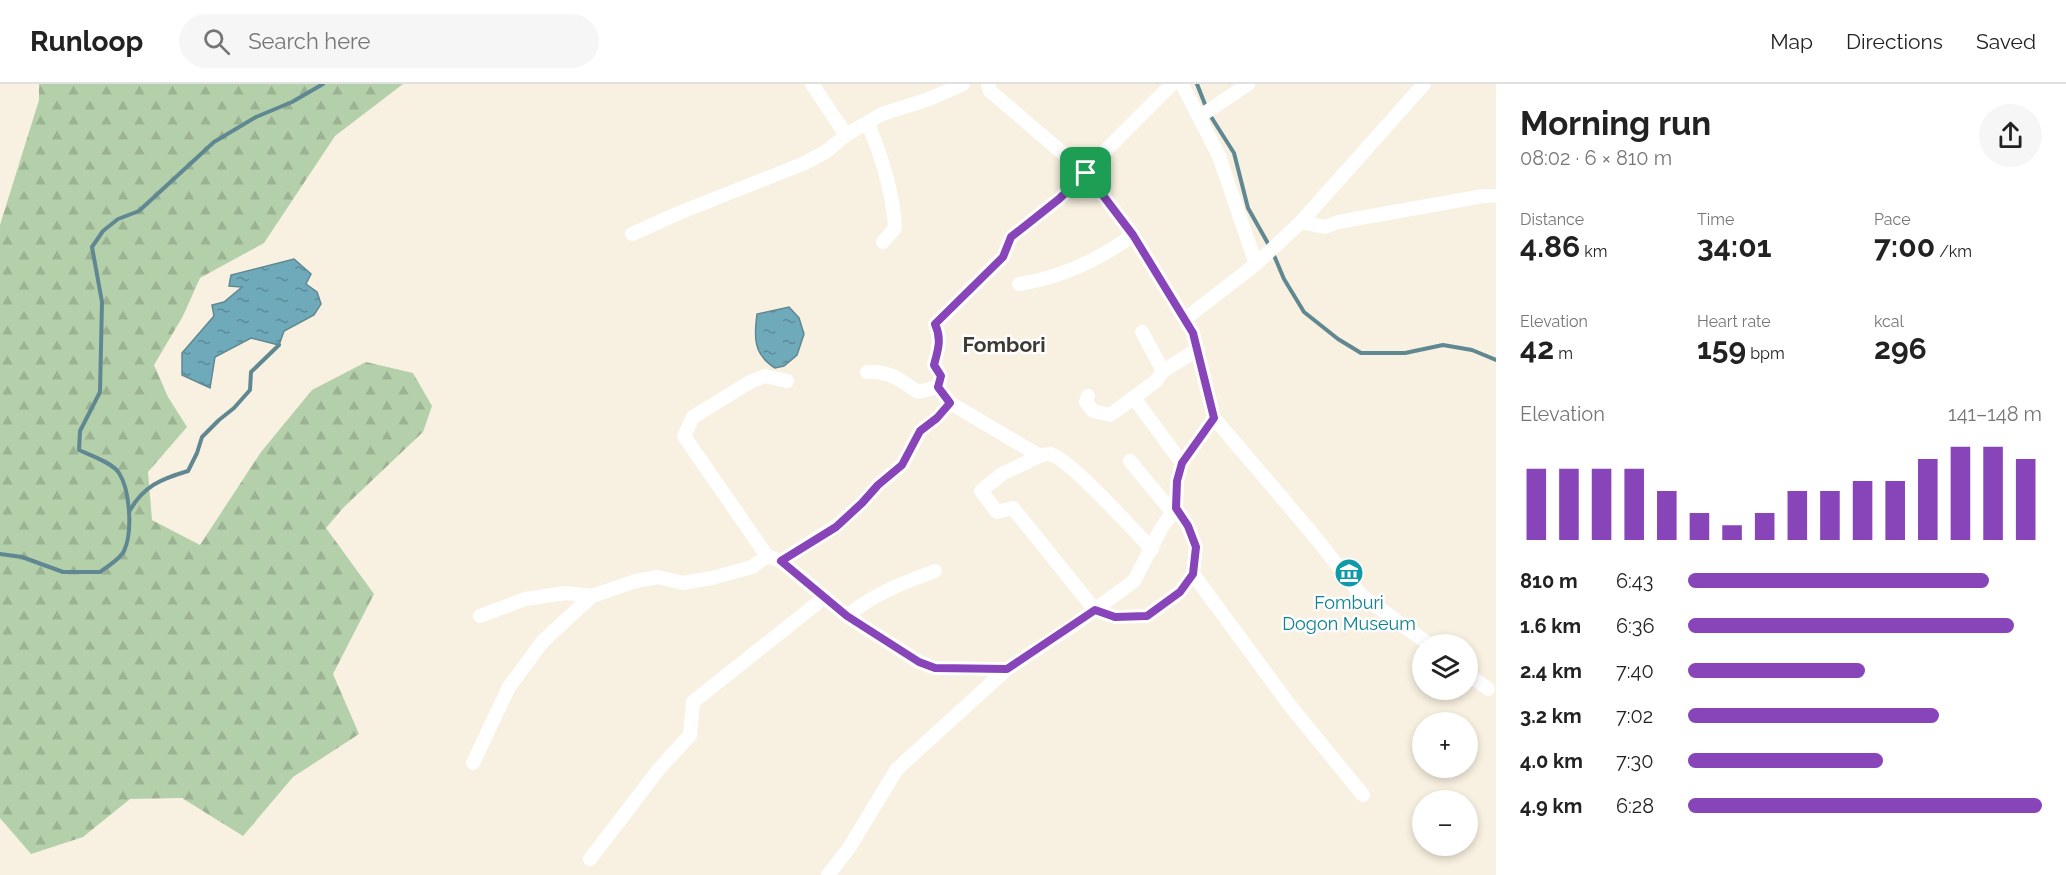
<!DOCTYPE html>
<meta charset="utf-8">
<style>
:root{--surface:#fff;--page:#f6f6f6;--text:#222;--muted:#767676;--line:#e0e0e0;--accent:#8845ba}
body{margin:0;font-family:Raleway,sans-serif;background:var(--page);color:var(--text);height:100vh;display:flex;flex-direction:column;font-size:22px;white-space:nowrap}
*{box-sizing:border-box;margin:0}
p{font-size:20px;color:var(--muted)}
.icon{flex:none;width:33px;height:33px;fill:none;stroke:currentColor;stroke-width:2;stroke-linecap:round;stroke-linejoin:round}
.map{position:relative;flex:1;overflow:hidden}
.side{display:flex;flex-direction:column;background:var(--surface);width:570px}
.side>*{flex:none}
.tools{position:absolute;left:1412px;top:550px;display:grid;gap:12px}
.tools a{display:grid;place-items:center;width:66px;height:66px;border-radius:50%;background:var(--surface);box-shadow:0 3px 9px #0003;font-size:30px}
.pin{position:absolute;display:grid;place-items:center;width:51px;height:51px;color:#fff;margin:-26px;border-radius:12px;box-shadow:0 3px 9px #0006}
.round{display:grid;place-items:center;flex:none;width:63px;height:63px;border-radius:32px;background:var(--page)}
.headline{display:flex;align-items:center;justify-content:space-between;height:102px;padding:0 24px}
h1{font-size:33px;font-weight:700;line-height:45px}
.metrics{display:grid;grid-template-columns:repeat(3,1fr);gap:9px;height:102px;padding:6px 24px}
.metrics div{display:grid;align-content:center}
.metrics b{font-size:30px;font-weight:700}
.metrics small{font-size:16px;font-weight:400}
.metrics p{font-size:16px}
.chart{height:168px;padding:12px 24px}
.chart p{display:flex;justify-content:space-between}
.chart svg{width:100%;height:108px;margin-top:6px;stroke:var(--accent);stroke-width:6}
ul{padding:0 24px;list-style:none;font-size:20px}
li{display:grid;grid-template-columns:96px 72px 1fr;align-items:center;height:45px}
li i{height:15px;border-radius:8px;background:var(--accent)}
header{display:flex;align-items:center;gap:36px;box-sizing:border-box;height:84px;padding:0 30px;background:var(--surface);border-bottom:2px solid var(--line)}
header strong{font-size:28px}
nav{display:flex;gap:33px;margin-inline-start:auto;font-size:21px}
.search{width:420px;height:54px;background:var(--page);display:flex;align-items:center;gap:15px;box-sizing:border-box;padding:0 21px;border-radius:33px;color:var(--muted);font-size:22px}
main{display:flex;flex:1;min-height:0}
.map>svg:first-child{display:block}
.forest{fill:url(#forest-firs)}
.water{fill:url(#water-ripples);stroke:#608892;stroke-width:1.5}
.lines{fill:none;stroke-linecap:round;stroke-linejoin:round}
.stream{stroke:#608892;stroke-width:4}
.minor{stroke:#fff;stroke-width:14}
.route-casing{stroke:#fff;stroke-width:12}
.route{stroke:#8845ba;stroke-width:8}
.labels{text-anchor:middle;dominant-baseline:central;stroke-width:5;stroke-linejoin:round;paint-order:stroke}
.culture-label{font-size:18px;fill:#0d838f;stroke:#fefefe}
.quarter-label{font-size:21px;font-weight:bold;fill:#3d3a34;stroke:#fefefe}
</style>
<header>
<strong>Runloop</strong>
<div class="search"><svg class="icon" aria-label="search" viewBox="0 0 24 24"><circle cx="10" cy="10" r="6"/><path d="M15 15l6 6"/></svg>Search here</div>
<nav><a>Map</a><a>Directions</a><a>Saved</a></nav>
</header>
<main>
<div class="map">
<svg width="1496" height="791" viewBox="0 0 1496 791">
<defs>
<pattern id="forest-firs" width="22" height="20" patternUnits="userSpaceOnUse" patternTransform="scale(1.5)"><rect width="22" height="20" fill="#b4d0aa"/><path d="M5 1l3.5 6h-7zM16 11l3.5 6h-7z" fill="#9cb393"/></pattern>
<pattern id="water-ripples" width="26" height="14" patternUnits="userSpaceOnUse" patternTransform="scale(1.5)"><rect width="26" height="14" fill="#6faaba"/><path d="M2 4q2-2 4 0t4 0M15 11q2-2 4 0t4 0" fill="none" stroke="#5c8b98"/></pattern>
</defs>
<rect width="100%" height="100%" fill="#f8f0e0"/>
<!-- forest -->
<polygon class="forest" points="39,0 403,0 335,52 264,159 200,194 183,232 154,281 168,313 187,343 148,388 152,436 200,461 261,368 312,306 366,278 413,289 432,322 423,348 343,424 326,444 374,510 333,590 359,650 293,693 243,752 182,714 130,715 83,753 31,770 0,734 0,141 39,16"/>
<!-- water -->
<g class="water">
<polygon points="294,175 311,190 306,200 317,208 321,220 314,231 284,247 279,261 251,254 215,273 210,304 182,291 182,269 214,232 212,221 224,218 242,203 229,202 231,191"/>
<path d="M 789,223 L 799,234 L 804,250 L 797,271 L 784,282 L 775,284 C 753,270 754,253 757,230 Z"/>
</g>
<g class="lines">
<!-- stream -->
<g class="stream">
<polyline points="1197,0 1208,28 1234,69 1248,124 1270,163"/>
<polyline points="1273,169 1284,195 1304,228 1338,255 1361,269 1405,269 1443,261 1472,266 1496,276"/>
<path d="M 129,428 C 143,402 161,395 188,387 L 197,369 L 202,353 L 219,336 L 234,324 L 250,306 L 251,288 L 279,261"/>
<path d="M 0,470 L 22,473 L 63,488 L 100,488 C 107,483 120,475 124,467 C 133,448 130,406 119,389 C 113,379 90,371 79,366 L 80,347 L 100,308 L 102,218 L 92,163 L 103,147 L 118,135 L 139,127 L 214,58 L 256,33 L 292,18 L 323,0"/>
</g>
<!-- minor -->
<g class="minor">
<polyline points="812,0 846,51"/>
<polyline points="988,0 990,7 1086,89 1133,151 1193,249 1214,334 1311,448 1361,511 1430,561"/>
<polyline points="1182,0 1219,72 1256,180"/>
<polyline points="1199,33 1248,0"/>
<path d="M 868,40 C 882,73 893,107 895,144 L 883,158"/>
<polyline points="1084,88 1172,0"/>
<polyline points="1301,138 1325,143 1338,138 1483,112 1496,112"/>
<polyline points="632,150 679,129 805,79 827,67 846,51 882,30 929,15 963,0"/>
<path d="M 1019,200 C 1060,194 1100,175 1133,151"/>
<polyline points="1185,235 1256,180 1301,138 1424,0"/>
<polyline points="1142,248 1163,287"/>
<path d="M 867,288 C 890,287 899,295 918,308 L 938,303 L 950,319 L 957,323 L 1040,372 C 1043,371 1047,370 1050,370 C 1068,373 1135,448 1152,465"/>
<polyline points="787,297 765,292 750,298 693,333 684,352 767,472 781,477 847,532 919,578 935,584 1007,585"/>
<path d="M 938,303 L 941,292 L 934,281 C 938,266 942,255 935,240 L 1003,173 L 1011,153 L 1059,115 L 1086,89"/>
<polyline points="1088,312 1086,318 1093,327 1110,331 1156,297 1163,287 1198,265"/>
<polyline points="1134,314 1182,379"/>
<polyline points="1040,372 1002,390 981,407 997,428 1013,424 1095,526 1115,533 1147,532 1180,508 1193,490 1196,463 1188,442 1176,424 1168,423 1130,377"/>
<polyline points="781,477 835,443 862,419 878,401 902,381 920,347 937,334 950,319"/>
<polyline points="1193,490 1291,623 1363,711"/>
<polyline points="480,532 525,515 566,509 592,512 636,497 658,493 683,499 712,494 752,483 767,472"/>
<path d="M 847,532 C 874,510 902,499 935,487"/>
<polyline points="1467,589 1488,605"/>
<polyline points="473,679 509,603 543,557 592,512"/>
<polyline points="590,775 659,685 690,651 693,618 825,513"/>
<polyline points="828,791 849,764 897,685 1007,585 1074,541 1134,497 1162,443 1176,424 1177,397 1182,379 1214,334"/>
</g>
</g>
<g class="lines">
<!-- route casing -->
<g class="route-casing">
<path id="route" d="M 1086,89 L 1133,151 L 1193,249 L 1214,334 L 1182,379 L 1177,397 L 1176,424 L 1188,442 L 1196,463 L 1193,490 L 1180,508 L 1147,532 L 1115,533 L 1095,526 L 1007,585 L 935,584 L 919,578 L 847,532 L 781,477 L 836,443 L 862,419 L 878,401 L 902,381 L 920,347 L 937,334 L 950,319 L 938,303 L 941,292 L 934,281 C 938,266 942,255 935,240 L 1003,173 L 1011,153 L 1059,115 Z"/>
</g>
<!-- route -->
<use href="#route" class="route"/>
</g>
<!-- icons -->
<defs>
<g id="museum-disc" transform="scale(1.5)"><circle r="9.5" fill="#0f9aa8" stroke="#fefefe"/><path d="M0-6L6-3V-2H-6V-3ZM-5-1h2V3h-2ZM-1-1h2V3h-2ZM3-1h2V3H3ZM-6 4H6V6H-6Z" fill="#fff"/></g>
</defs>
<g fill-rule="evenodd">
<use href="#museum-disc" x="1349" y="489"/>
</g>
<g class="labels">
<!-- culture labels -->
<g class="culture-label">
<text x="1349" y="518">Fomburi<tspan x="1349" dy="21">Dogon Museum</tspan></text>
</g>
<!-- quarter labels -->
<g class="quarter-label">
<text x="1004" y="260">Fombori</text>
</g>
</g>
</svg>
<div class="tools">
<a><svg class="icon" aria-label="layers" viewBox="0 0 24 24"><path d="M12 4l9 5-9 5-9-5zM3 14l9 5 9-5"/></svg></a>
<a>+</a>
<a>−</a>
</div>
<div class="pin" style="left:1086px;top:89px;background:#1e9e55"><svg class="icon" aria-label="arrive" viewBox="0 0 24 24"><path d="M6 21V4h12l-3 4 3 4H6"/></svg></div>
</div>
<section class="side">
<div class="headline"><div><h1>Morning run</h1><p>08:02 · 6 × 810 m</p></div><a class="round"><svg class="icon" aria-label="share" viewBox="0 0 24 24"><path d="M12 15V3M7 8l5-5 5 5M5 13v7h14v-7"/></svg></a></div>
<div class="metrics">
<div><p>Distance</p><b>4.86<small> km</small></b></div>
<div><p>Time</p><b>34:01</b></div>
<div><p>Pace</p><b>7:00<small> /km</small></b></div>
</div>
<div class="metrics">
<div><p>Elevation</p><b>42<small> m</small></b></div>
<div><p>Heart rate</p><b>159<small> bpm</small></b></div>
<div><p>kcal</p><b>296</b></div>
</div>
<div class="chart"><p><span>Elevation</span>141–148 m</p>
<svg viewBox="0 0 160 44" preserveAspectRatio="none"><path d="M5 44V15M15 44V15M25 44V15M35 44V15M45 44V24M55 44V33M65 44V38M75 44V33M85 44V24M95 44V24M105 44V20M115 44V20M125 44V11M135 44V6M145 44V6M155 44V11"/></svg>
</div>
<ul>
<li><b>810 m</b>6:43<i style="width:85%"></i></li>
<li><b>1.6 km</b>6:36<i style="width:92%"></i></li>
<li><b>2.4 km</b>7:40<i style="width:50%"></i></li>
<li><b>3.2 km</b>7:02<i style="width:71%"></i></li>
<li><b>4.0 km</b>7:30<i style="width:55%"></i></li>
<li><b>4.9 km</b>6:28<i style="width:100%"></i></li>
</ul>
</section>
</main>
